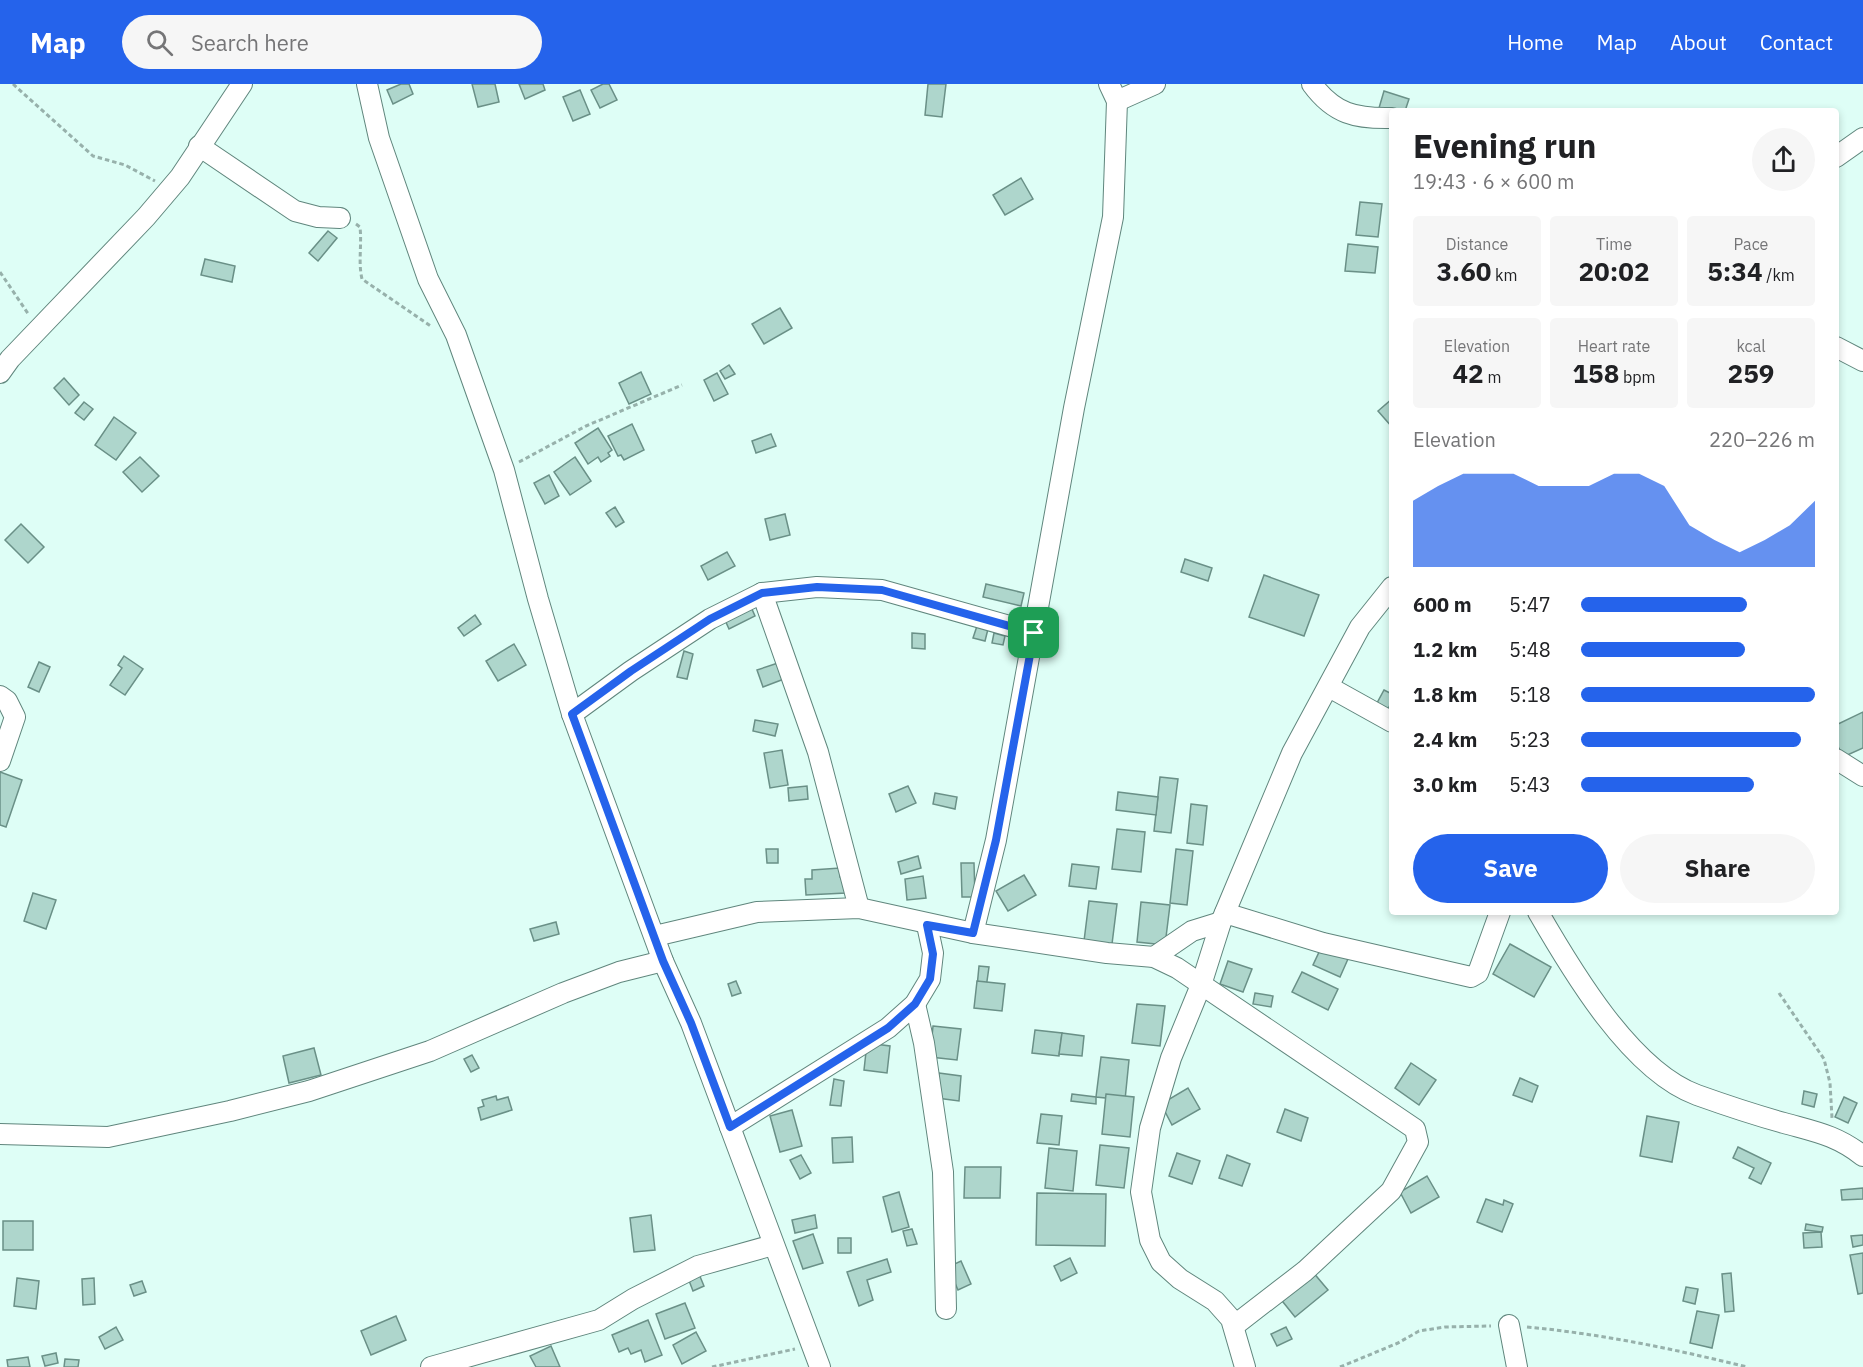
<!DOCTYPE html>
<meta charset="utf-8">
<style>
:root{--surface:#fff;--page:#f6f6f6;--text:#202124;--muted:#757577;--accent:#2563eb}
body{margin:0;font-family:"IBM Plex Sans",sans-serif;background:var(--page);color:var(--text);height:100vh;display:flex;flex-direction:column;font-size:22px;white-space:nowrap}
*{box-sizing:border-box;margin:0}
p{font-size:20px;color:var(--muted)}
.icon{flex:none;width:33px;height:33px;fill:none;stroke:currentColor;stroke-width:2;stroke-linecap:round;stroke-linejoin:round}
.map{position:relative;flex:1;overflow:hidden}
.drawer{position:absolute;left:1389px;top:24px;width:450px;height:807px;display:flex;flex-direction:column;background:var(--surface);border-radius:6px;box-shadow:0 3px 9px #0003}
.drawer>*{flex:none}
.pin{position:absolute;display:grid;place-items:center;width:51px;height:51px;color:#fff;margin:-26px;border-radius:12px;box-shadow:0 3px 9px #0006}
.round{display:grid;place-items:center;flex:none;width:63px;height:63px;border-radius:32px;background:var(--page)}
.overview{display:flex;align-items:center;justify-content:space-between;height:102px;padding:0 24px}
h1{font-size:33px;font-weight:700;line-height:45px}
.figures{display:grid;grid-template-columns:repeat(3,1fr);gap:9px;height:102px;padding:6px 24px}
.figures div{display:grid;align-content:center;border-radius:6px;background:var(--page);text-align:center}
.figures b{font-size:26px;font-weight:700}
.figures small{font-size:16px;font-weight:400}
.figures p{font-size:16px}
.chart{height:168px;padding:12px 24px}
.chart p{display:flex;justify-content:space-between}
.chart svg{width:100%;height:108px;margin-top:6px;fill:var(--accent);opacity:.7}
.primary-button{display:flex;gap:12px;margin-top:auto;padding:12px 24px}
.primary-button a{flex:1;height:69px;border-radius:36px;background:var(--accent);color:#fff;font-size:24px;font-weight:700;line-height:69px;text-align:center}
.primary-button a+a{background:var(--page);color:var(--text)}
ul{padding:0 24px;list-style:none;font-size:20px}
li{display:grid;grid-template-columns:96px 72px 1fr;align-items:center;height:45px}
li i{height:15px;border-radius:8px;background:var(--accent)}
header{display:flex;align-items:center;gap:36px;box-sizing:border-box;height:84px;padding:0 30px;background:var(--accent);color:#fff}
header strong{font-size:28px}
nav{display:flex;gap:33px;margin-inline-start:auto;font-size:21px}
.search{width:420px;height:54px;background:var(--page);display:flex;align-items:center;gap:15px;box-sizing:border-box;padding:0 21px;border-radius:33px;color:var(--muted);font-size:22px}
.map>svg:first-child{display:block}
.building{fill:#aed6cc;stroke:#6a9087;stroke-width:1.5}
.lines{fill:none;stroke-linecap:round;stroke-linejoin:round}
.minor-casing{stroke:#60867d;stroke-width:22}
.path{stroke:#97b1ab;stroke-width:3;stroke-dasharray:4.5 3;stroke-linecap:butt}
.minor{stroke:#fff;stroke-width:20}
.route-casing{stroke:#fff;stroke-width:12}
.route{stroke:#2563eb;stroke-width:8}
</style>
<header>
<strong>Map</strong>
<div class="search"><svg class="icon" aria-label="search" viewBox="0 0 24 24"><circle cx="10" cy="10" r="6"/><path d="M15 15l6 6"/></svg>Search here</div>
<nav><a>Home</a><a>Map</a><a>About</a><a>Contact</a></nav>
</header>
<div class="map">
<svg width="1863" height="1283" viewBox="0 0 1863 1283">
<rect width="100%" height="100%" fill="#defef6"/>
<!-- building -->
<g class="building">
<polygon points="401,0 409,0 413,10 393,20 387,6"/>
<polygon points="472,0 495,0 499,18 478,23"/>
<polygon points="519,0 543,0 545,6 525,15"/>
<polygon points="603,0 609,0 617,16 600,24 591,6"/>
<polygon points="928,0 946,0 942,33 925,31"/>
<polygon points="580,6 590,30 573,37 563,13"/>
<polygon points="1384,7 1409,15 1405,27 1392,28 1379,24"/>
<polygon points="1021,94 1033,115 1005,131 993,111"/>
<polygon points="1360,118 1382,120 1378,153 1356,151"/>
<polygon points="328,147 337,154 318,177 309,169"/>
<polygon points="1348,160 1378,163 1375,189 1345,187"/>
<polygon points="205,175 235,182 232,198 201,191"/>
<polygon points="780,224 792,244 764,260 752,240"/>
<polygon points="729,281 735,290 725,295 720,287"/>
<polygon points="641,288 651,310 629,320 619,299"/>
<polygon points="717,289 728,310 714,317 704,296"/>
<polygon points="64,294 79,311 69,321 54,304"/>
<polygon points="1392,315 1392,343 1378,327"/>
<polygon points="84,318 93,325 84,336 75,329"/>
<polygon points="114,333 136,349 116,376 95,361"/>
<polygon points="632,340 644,366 624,376 621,371 618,372 608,352"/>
<polygon points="598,344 612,366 608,369 610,372 601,378 598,373 588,380 575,359"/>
<polygon points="771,350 776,362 756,369 752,357"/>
<polygon points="140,373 159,392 142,408 123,388"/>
<polygon points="575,373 591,397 570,411 554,388"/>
<polygon points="549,391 559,412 545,420 534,399"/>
<polygon points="615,423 624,438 616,443 606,429"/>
<polygon points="785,430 790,451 770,456 765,435"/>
<polygon points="21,440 44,463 28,479 5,456"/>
<polygon points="727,468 735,482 708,496 701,482"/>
<polygon points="1185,475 1212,484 1208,497 1181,488"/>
<polygon points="1264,491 1319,511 1304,552 1249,533"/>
<polygon points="986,500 1024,509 1021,522 983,513"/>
<polygon points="751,523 755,532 729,545 725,536"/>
<polygon points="475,531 481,540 464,552 458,544"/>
<polygon points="977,542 988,545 985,557 973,554"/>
<polygon points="912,549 925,550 925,565 912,564"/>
<polygon points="994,549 1005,552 1003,561 992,559"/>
<polygon points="514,560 526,581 498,597 486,577"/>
<polygon points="684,567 693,570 687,595 677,593"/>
<polygon points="124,572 143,585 125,611 110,601 122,584 118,581"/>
<polygon points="39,578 50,583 39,608 28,603"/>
<polygon points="778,579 784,595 763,603 757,586"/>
<polygon points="1384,606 1392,610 1392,617 1388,625 1377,619"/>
<polygon points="1863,628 1863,664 1843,673 1836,658 1836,641"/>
<polygon points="755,636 778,640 775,652 753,647"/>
<polygon points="782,666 788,701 770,704 764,669"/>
<polygon points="0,688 22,696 6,743 0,741"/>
<polygon points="1160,693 1178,695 1171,749 1154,747"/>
<polygon points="807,702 808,715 789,717 788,704"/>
<polygon points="908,702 916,719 896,728 889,710"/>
<polygon points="1118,708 1158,713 1156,731 1116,726"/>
<polygon points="935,709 957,713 955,725 933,720"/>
<polygon points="1191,720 1207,722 1203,761 1187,759"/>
<polygon points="1117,745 1145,748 1141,788 1112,785"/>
<polygon points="766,765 778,765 778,779 767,779"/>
<polygon points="1176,765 1193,767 1187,821 1170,819"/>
<polygon points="918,772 921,784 901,790 898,778"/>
<polygon points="961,779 974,779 975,813 962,813"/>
<polygon points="1072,780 1099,783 1096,805 1069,802"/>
<polygon points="840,784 840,793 845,793 846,809 806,811 805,795 812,795 812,786"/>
<polygon points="1024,791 1036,811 1008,827 996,807"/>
<polygon points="923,792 926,814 907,816 905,795"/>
<polygon points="33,809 56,816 46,845 24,837"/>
<polygon points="1089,817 1117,820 1112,860 1084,857"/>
<polygon points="1141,818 1170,821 1165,861 1137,858"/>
<polygon points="556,838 559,850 534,857 530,845"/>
<polygon points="1510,860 1551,883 1534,913 1493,890"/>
<polygon points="1321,864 1348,875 1340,893 1313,881"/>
<polygon points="1228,877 1252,885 1243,908 1220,900"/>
<polygon points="979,882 989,883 986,904 977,903"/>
<polygon points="1302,888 1338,905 1328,926 1292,908"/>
<polygon points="736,897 741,909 732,912 728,900"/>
<polygon points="977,897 1005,900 1002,927 974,924"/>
<polygon points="1255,909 1273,912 1271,923 1253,920"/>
<polygon points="1137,920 1165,922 1160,962 1132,959"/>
<polygon points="933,942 961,945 957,976 930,973"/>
<polygon points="1035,946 1062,949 1059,972 1032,969"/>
<polygon points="1062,949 1084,952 1082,972 1059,970"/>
<polygon points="867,959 890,962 887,989 864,986"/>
<polygon points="314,964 321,991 289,999 283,972"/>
<polygon points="472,971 479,984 471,988 464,975"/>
<polygon points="1101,973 1129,976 1125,1016 1096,1013"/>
<polygon points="1411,979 1436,996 1419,1021 1395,1004"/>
<polygon points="939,989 961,992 959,1017 937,1014"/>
<polygon points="1520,994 1538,1002 1532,1018 1513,1011"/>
<polygon points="834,995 844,997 841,1022 830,1021"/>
<polygon points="1188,1004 1200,1025 1172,1041 1161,1020"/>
<polygon points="1804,1007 1817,1010 1814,1023 1802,1020"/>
<polygon points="1072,1010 1096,1013 1096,1020 1071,1017"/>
<polygon points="1106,1010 1134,1013 1130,1053 1102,1050"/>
<polygon points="496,1012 497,1016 508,1013 512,1026 481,1036 478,1024 484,1022 482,1016"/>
<polygon points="1844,1013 1857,1019 1848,1039 1835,1033"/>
<polygon points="1285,1025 1308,1034 1301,1057 1277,1048"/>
<polygon points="792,1026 802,1062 780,1068 770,1032"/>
<polygon points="1041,1030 1062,1032 1059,1061 1037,1059"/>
<polygon points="1647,1032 1679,1038 1672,1078 1640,1072"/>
<polygon points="852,1053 853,1078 833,1079 832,1054"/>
<polygon points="1100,1061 1129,1064 1124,1104 1096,1101"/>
<polygon points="1738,1063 1771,1079 1761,1100 1749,1094 1754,1084 1733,1074"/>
<polygon points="1049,1064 1077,1067 1073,1107 1045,1104"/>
<polygon points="1177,1069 1200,1077 1192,1100 1169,1092"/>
<polygon points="801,1071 811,1089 800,1095 790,1076"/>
<polygon points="1227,1071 1250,1080 1242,1102 1219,1094"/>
<polygon points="965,1083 1001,1083 1000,1114 964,1114"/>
<polygon points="1427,1092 1439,1113 1411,1129 1400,1108"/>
<polygon points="1863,1104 1863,1115 1842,1116 1841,1106"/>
<polygon points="899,1108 909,1143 892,1148 883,1113"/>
<polygon points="1037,1109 1106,1110 1105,1162 1036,1161"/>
<polygon points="1486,1115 1503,1121 1504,1116 1513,1120 1502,1148 1477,1138"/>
<polygon points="651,1131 655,1166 634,1168 630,1134"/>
<polygon points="815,1131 817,1144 795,1149 792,1136"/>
<rect x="3" y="1137" width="30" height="29"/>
<polygon points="1806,1140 1823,1143 1822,1148 1805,1146"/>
<polygon points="912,1145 917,1160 907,1162 903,1147"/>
<polygon points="1821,1148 1822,1163 1804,1164 1803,1149"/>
<polygon points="813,1150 823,1179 803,1185 793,1157"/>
<polygon points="1863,1151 1863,1161 1853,1163 1851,1152"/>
<rect x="838" y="1154" width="13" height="15"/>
<polygon points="1863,1169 1863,1209 1858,1210 1850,1171"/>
<polygon points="1070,1174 1077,1189 1061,1197 1054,1182"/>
<polygon points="887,1175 891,1188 867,1196 873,1216 859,1222 847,1188"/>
<polygon points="961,1177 971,1200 958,1206 948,1183"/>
<polygon points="1312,1187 1328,1206 1295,1233 1279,1213"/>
<polygon points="1731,1189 1734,1227 1725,1228 1722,1190"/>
<polygon points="699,1190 704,1202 693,1207 688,1194"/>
<polygon points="17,1194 39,1197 36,1225 14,1222"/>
<polygon points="94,1194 95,1220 83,1221 82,1195"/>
<polygon points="142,1197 146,1208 134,1212 130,1201"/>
<polygon points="1686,1203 1698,1205 1695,1220 1683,1217"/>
<polygon points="685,1219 695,1244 665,1255 656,1230"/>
<polygon points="1697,1227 1719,1231 1712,1264 1690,1259"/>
<polygon points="396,1232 406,1256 371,1271 361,1247"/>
<polygon points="648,1236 662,1271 645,1278 641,1266 631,1270 628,1264 619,1268 612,1251"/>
<polygon points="116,1243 123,1256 105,1265 99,1253"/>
<polygon points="1286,1243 1292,1255 1277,1262 1271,1250"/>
<polygon points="696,1248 706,1267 682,1280 673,1261"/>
<polygon points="551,1262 560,1283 536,1283 530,1272"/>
<polygon points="56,1269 58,1279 45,1282 42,1272"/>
<polygon points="28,1273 30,1283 8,1283 7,1276"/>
<polygon points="65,1275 79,1276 78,1283 64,1283"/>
</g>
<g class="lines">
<!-- minor casing -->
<g class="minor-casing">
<g id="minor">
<polyline points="367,0 379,54 428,195 456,251 504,386 538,515 572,630 663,877 691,939 820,1283"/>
<path d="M 1312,0 C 1334,30 1356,35 1392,34"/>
<polyline points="1117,17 1155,0"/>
<polyline points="199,62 295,127 318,133 340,134"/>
<polyline points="1836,73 1863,54"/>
<polyline points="1836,263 1863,277"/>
<polyline points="0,289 10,275 146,133 180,93 242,0"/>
<polyline points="762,509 818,668 859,824"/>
<polyline points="1329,603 1392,638"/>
<polyline points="0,612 7,617 15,633 0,677"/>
<polyline points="572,630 631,587 710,535 762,509 817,503 882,506 1034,549"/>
<polyline points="1836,675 1863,692"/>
<path d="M 1538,828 C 1572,887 1631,987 1697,1011 C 1725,1021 1755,1031 1784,1039 C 1816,1048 1836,1051 1863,1072"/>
<polyline points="1225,829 1323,859 1471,893 1478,889 1500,828"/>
<polyline points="973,849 996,756 1074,324 1113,133 1117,17 1109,0"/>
<polyline points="655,852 757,828 859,824 973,849 1107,869 1154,873 1177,884 1415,1045 1418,1058 1391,1107 1305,1187 1235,1241"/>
<polyline points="1154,873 1192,847 1221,838"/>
<polyline points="915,920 924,959 943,1088 946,1225"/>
<polyline points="730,1043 888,944 915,920 930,895 933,869 927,841"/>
<polyline points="0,1050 108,1053 230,1027 309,1007 430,967 563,909 619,888 663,877"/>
<polyline points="1509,1241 1517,1283"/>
<polyline points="431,1283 599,1236 633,1215 698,1182 773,1161"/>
<polyline points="1245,1283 1231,1235 1215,1217 1180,1195 1161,1178 1150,1156 1141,1108 1150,1044 1171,974 1201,901 1221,838 1292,669 1360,543 1392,503"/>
</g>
</g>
<!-- path -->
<g class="path">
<polyline points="13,0 93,72 125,81 155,97"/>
<path d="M 356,140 L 360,143 C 362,161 358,178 362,195 L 432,243"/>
<polyline points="0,188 29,231"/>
<polyline points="519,378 586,342 682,301"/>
<polyline points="1779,909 1824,975 1830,999 1832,1034"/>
<path d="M 1527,1243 C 1602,1250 1674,1265 1747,1283"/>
<polyline points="712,1283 795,1265"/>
<polyline points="1340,1283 1398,1259 1419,1247 1445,1243 1491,1242"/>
</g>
<!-- minor -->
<use href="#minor" class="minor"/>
</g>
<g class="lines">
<!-- route casing -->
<g class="route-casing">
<polygon id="route" points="817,503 882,506 1034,549 996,756 973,849 927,841 933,870 930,895 915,920 888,944 730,1043 691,939 663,877 572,630 631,587 710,535 762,509"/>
</g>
<!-- route -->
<use href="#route" class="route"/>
</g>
</svg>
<div class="pin" style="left:1034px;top:549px;background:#1e9e55"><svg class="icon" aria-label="arrive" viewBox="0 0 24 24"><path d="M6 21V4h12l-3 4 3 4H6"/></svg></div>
<section class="drawer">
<div class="overview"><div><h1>Evening run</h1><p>19:43 · 6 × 600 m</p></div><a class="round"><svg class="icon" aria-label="share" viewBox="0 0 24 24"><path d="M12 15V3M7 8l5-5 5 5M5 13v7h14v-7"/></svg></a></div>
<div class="figures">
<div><p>Distance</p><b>3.60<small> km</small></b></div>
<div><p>Time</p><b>20:02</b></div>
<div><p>Pace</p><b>5:34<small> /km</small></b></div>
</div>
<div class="figures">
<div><p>Elevation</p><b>42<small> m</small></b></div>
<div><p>Heart rate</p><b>158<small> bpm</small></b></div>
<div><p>kcal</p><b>259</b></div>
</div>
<div class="chart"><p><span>Elevation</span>220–226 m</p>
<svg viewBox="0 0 160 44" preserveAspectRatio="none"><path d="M0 44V17L10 11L20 6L30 6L40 6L50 11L60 11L70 11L80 6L90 6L100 11L110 27L120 33L130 38L140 33L150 27L160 17V44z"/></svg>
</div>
<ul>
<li><b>600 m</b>5:47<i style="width:71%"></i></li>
<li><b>1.2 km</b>5:48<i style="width:70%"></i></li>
<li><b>1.8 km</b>5:18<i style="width:100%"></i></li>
<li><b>2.4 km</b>5:23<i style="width:94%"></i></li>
<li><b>3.0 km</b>5:43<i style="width:74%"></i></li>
</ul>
<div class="primary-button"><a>Save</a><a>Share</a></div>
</section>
</div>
